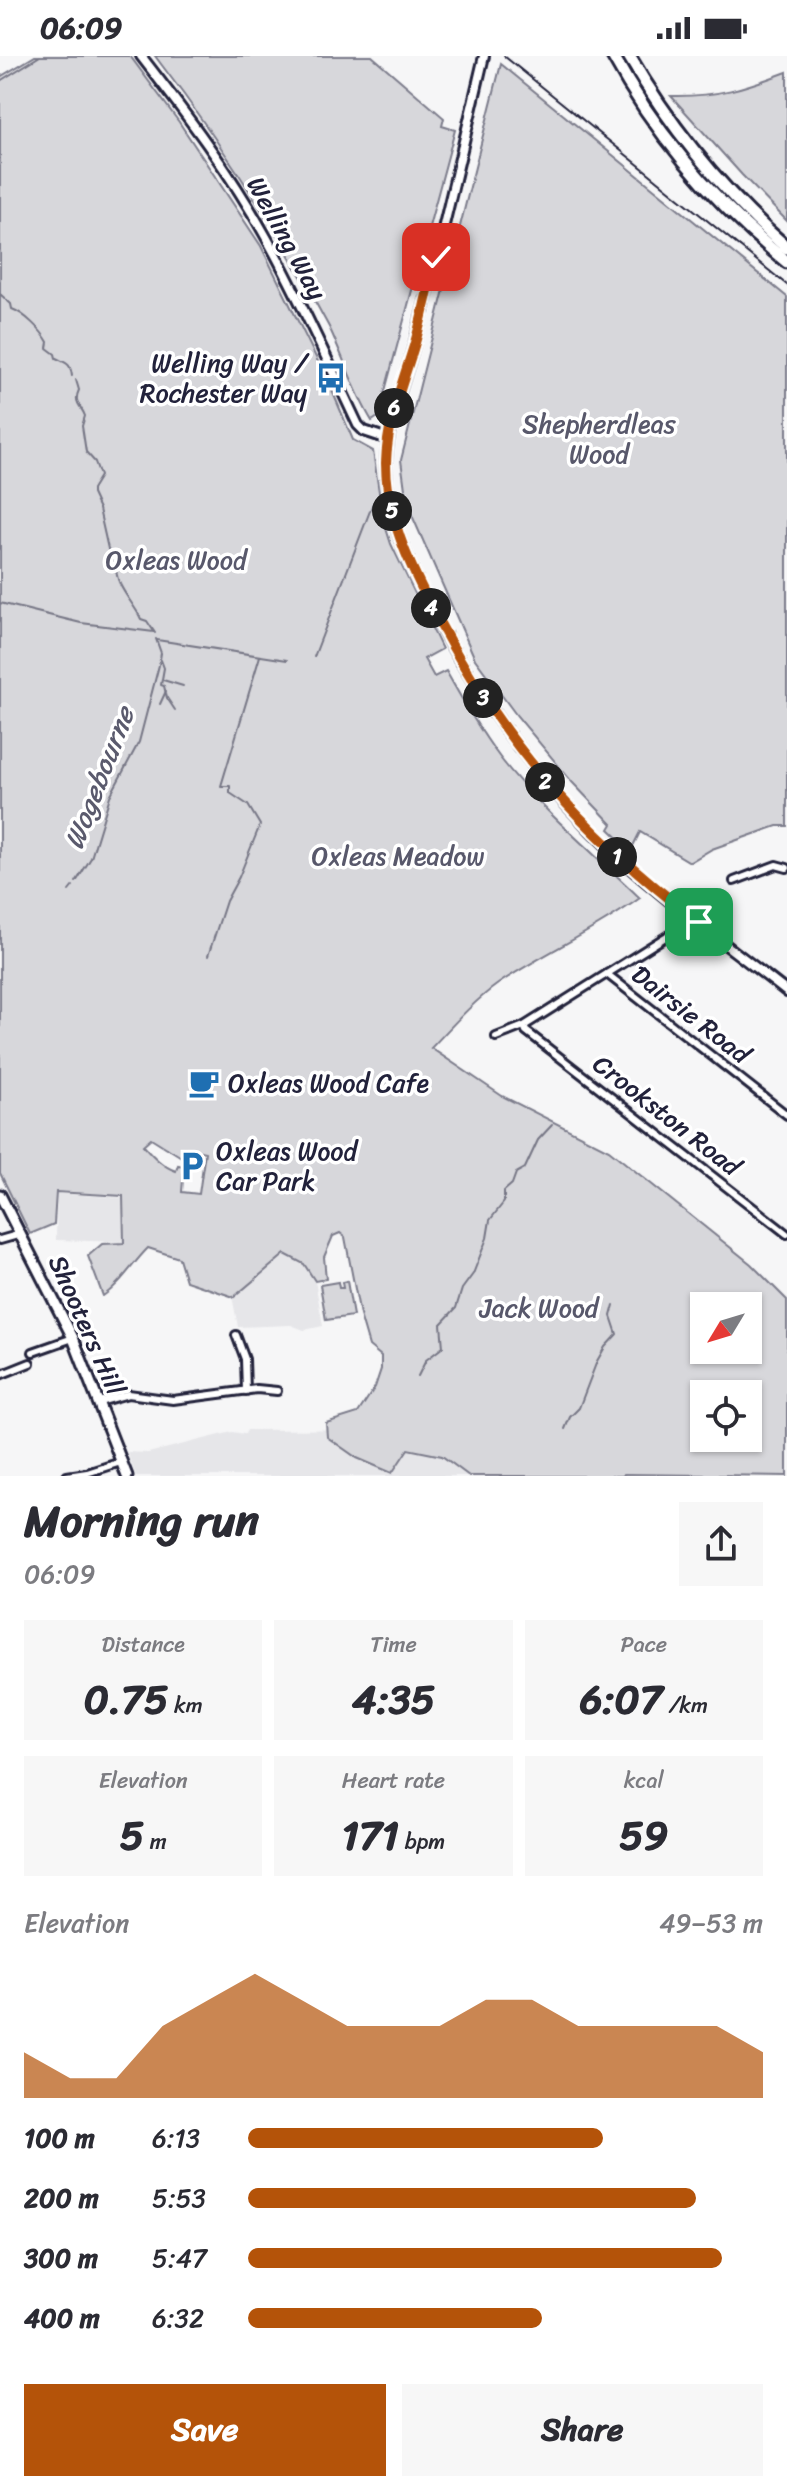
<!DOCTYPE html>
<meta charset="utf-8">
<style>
:root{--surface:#fff;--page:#f7f7f7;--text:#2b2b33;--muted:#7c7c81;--accent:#b45309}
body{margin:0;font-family:Sriracha,sans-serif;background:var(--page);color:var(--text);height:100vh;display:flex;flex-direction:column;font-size:30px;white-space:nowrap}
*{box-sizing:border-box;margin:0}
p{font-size:26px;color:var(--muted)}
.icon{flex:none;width:44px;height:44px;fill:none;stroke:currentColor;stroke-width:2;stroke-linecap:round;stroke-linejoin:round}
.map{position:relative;height:1420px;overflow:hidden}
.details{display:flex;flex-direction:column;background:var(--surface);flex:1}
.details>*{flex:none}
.needle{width:52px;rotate:232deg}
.controls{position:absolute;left:690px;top:1236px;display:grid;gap:16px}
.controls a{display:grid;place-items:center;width:72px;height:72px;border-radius:0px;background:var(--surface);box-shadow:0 2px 6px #0004;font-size:40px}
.pin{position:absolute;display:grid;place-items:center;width:68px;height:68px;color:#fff;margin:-34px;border-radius:16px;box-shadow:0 4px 12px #0006}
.km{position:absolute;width:40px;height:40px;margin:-20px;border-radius:50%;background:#222;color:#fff;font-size:22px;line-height:40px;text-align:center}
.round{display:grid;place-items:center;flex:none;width:84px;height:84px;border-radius:0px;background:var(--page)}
.head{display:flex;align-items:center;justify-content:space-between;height:136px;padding:0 24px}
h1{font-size:44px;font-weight:800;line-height:60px}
.stats{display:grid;grid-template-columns:repeat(3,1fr);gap:12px;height:136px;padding:8px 24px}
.stats div{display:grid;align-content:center;border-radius:0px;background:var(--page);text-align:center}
.stats b{font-size:40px;font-weight:800}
.stats small{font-size:22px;font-weight:400}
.stats p{font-size:22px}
.chart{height:224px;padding:16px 24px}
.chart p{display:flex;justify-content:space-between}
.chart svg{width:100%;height:144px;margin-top:8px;fill:var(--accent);opacity:.7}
.primary-button{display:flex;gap:16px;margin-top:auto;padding:16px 24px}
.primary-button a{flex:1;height:92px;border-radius:0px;background:var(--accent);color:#fff;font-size:32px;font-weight:800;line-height:92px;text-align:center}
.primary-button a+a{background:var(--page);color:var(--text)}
ul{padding:0 24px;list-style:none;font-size:26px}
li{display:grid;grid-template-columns:128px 96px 1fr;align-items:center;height:60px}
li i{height:20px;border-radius:10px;background:var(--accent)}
.status{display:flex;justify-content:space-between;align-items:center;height:56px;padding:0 40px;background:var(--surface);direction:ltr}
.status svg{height:22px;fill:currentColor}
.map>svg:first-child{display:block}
.built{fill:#e6e6e9}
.green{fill:#d7d7db;stroke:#7c7c8b;stroke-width:2;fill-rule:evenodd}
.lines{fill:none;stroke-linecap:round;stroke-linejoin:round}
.stream{stroke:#767685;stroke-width:2}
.street-casing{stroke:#22223b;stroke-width:12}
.secondary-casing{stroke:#22223b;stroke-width:14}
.primary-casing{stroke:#22223b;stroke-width:15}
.highway-casing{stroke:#22223b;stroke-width:17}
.street{stroke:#fff;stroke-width:6}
.secondary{stroke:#fff;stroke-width:8}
.primary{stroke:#fff;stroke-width:9}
.highway{stroke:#fff;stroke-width:11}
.rail{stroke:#22223b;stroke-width:2}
.route-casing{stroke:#fff;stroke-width:16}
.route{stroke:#b45309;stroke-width:10}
.labels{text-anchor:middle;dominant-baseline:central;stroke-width:7;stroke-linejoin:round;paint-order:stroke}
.street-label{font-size:26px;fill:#22223b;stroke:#fff}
.poi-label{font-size:26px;fill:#22223b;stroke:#fff;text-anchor:start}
.park-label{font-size:26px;fill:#58586b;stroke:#fff}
.water-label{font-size:28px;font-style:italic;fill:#5a5a6d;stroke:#fff}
</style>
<div class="status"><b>06:09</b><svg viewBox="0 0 49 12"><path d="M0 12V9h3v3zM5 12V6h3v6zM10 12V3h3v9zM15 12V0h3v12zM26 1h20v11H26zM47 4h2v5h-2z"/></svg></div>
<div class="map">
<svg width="787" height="1420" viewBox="0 0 787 1420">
<rect width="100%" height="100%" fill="#f6f6f7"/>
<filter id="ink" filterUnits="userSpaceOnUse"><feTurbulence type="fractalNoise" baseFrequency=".0125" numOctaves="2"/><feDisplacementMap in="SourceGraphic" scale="16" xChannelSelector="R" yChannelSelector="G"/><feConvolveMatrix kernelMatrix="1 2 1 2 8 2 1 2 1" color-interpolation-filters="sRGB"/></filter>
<g filter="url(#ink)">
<!-- built -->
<g class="built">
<polygon points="57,1137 122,1142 123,1186 56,1184"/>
<polygon points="285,1197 305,1208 315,1225 323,1270 304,1274 291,1269 238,1271 231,1235"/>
<polygon points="398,1373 472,1420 136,1420 127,1396 148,1397 232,1376 245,1378 247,1374"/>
</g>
<!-- green -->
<g class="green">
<path d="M 35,0 L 130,0 L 179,66 L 261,190 L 331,332 L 353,384 L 373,395 L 383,463 L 391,488 L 442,593 L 424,603 L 434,621 L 446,615 C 463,645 480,675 501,703 C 539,752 595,798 640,842 C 595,875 544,897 498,928 C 474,945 451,971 431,992 L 502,1040 L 609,1094 L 751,1208 L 787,1244 L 787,1420 L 624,1418 L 623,1420 L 469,1420 L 442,1400 L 408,1393 L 392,1417 L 357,1402 L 327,1381 L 326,1367 L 358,1357 L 375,1331 L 381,1313 L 381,1300 L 369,1290 L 360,1259 L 345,1181 L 340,1177 L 333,1180 L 324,1201 L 326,1223 L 315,1225 L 304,1208 L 285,1198 L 234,1241 L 186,1225 L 179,1202 L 148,1192 C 132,1208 121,1228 103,1240 L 88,1200 L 102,1188 L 124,1187 L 123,1140 L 56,1136 L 54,1168 L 30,1178 L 0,1117 L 0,21 ZM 151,1082 L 183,1102 L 185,1092 L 205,1096 L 199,1138 L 182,1136 L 184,1110 L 178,1109 L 176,1115 C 163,1111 152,1099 143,1089 ZM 704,1250 L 748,1250 L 748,1294 L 704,1294 ZM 704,1338 L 748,1338 L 748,1382 L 704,1382 Z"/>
<path d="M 155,0 L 372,0 L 444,62 L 442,70 L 455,74 L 378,361 L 372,365 C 354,336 344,302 329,271 C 278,175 221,86 155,0 Z"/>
<polygon points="501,8 787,241 787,770 777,770 712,793 690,806 640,776 631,794 609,773 612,768 572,726 517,660 475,603 407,448 401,404"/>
<path d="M 787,16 L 787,165 L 742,119 L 671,40 C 718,41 744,32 787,16 Z"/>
<polygon points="347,1225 353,1260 326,1264 320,1229 338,1226 339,1232 343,1232 342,1226"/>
</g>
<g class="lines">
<!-- stream -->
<g class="stream">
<polyline points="0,25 40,0"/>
<path d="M 0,238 L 11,248 L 12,253 C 24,257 42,275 48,286 L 47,292 L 55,298 L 56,302 C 67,308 70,306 72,320"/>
<path d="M 76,324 L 79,334 C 73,347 81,349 85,360 L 82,370 L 86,396 L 95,406 L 100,420 L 92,433 L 92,438 L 99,453 L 110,502 L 116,509 C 115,531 133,545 141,563 L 147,565 L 155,577"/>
<polyline points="0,547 81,567 154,576"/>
<polyline points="157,584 287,604"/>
<polyline points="314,601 373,447"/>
<polyline points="161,604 164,612 161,629 164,630 167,642 175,654"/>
<polyline points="163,624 183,630"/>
<polyline points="160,648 166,635"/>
<polyline points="76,826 91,802 110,740 139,686 159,609 161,597 156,583"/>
<polyline points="69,835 73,830"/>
<polyline points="208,900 226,845 239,821 260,769 248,749 230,737 230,730 221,730 260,600"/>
<polyline points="418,1320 426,1304 443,1291 441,1268 456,1252 462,1233 473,1218 487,1182 490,1164 504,1146 504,1135 512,1128 516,1117 525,1112 538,1084 552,1069"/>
<polyline points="565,1373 570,1361 579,1352 597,1305 605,1291 617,1278 611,1260 614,1249"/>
</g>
<!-- street casing -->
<g class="street-casing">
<g id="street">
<polyline points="734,825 776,809 787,812"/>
<polyline points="694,863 524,970 526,975 787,1178"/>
<polyline points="607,918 787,1059"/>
<polyline points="496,981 524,970"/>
<polyline points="0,1184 21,1178"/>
<polyline points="236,1279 245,1303 246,1335"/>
<polyline points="33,1296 73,1282"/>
<polyline points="0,1319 30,1307"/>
<polyline points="99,1346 128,1338 173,1344 257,1333 277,1335"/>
<polyline points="67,1420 87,1417 121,1406"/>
</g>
</g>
<!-- secondary casing -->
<g class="secondary-casing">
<g id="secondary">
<path d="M 141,0 C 186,58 231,117 266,181 C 300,242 328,306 358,369 L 364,375 L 388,383"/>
<path d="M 484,0 C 462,94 440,189 416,282 C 405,324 388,362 386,406 C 385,458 409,508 432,554 C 480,646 541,729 617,800 C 670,849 730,891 787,936"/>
</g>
</g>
<!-- primary casing -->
<g class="primary-casing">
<polyline id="primary" points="0,1139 73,1282 127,1420"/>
</g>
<!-- highway casing -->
<g class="highway-casing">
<g id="highway">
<path d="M 613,0 C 657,81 716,148 787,206"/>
<path d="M 629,0 C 671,72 724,137 787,192"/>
</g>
</g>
<!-- street -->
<use href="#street" class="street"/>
<!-- secondary -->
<use href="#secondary" class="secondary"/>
<!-- primary -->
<use href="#primary" class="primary"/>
<!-- highway -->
<use href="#highway" class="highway"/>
<!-- rail -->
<polyline class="rail" points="504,0 787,229"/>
</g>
</g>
<g class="lines" filter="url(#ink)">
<!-- route casing -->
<g class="route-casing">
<path id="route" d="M 436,201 C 428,230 423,261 414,290 C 402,329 387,366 386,407 C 386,458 408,506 431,550 C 499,685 580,775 699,866"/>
</g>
<!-- route -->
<use href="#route" class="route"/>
</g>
<!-- icons -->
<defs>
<g id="bus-bare" transform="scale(2.4)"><path d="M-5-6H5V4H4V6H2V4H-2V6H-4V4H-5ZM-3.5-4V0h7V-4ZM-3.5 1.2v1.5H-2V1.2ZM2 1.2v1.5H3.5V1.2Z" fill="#1f6fb2" stroke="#fff" stroke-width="2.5" paint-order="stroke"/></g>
<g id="cafe-bare" transform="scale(2.4)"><path d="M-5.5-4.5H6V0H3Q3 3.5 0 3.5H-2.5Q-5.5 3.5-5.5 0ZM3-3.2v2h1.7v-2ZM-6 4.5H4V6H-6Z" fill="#1f6fb2" stroke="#fff" stroke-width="2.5" paint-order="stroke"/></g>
<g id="parking-bare" transform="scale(2.4)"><path d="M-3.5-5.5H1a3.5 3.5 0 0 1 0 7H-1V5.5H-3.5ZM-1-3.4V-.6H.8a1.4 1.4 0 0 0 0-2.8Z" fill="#1f6fb2" stroke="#fff" stroke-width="2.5" paint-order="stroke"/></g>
</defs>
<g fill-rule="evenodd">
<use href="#bus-bare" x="331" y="322"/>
<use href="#cafe-bare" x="204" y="1027"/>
<use href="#parking-bare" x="192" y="1110"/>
</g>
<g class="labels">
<!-- street labels -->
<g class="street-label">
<text transform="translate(287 182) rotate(61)">Welling Way</text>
<text transform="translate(691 958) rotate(38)">Dairsie Road</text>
<text transform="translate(667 1059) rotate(38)">Crookston Road</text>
<text transform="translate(87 1269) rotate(66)">Shooters Hill</text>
</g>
<!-- poi labels -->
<g class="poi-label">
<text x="307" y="307" text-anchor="end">Welling Way /<tspan x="307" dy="30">Rochester Way</tspan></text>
<text x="228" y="1027">Oxleas Wood Cafe</text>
<text x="216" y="1095">Oxleas Wood<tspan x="216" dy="30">Car Park</tspan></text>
</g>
<!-- park labels -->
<g class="park-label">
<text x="599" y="368">Shepherdleas<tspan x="599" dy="30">Wood</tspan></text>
<text x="176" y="504">Oxleas Wood</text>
<text x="398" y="800">Oxleas Meadow</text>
<text x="539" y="1252">Jack Wood</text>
</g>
<!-- water labels -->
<g class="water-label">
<text transform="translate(99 722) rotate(-69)">Wogebourne</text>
</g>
</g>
</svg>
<div class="controls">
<a><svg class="needle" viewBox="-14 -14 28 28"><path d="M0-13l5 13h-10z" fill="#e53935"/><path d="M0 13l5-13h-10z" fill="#7c7c81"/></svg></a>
<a><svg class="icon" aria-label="locate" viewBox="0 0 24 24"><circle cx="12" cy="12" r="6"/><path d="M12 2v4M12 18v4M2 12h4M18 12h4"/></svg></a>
</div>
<div class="pin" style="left:699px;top:866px;background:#1e9e55"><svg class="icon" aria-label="arrive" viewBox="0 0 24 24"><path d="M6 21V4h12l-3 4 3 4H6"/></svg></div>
<div class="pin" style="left:436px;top:201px;background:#d93025"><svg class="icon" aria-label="check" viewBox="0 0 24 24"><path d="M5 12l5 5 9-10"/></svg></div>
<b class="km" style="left:617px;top:801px">1</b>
<b class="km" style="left:545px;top:726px">2</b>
<b class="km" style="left:483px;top:642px">3</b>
<b class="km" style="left:431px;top:552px">4</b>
<b class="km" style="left:392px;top:455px">5</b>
<b class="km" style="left:394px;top:352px">6</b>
</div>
<section class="details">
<div class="head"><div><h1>Morning run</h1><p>06:09</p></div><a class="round"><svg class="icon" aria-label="share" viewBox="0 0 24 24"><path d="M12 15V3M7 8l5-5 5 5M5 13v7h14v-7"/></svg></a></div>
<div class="stats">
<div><p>Distance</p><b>0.75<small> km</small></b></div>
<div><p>Time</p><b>4:35</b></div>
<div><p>Pace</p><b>6:07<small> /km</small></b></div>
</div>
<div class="stats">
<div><p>Elevation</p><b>5<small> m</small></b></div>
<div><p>Heart rate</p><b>171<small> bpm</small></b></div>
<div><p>kcal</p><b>59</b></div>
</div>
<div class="chart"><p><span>Elevation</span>49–53 m</p>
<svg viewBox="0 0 160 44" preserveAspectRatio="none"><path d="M0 44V30L10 38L20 38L30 22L40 14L50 6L60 14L70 22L80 22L90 22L100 14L110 14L120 22L130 22L140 22L150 22L160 30V44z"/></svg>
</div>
<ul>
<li><b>100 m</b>6:13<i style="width:69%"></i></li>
<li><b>200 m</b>5:53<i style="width:87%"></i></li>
<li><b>300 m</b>5:47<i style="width:92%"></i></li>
<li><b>400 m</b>6:32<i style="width:57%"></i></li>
</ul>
<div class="primary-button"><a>Save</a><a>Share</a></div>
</section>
